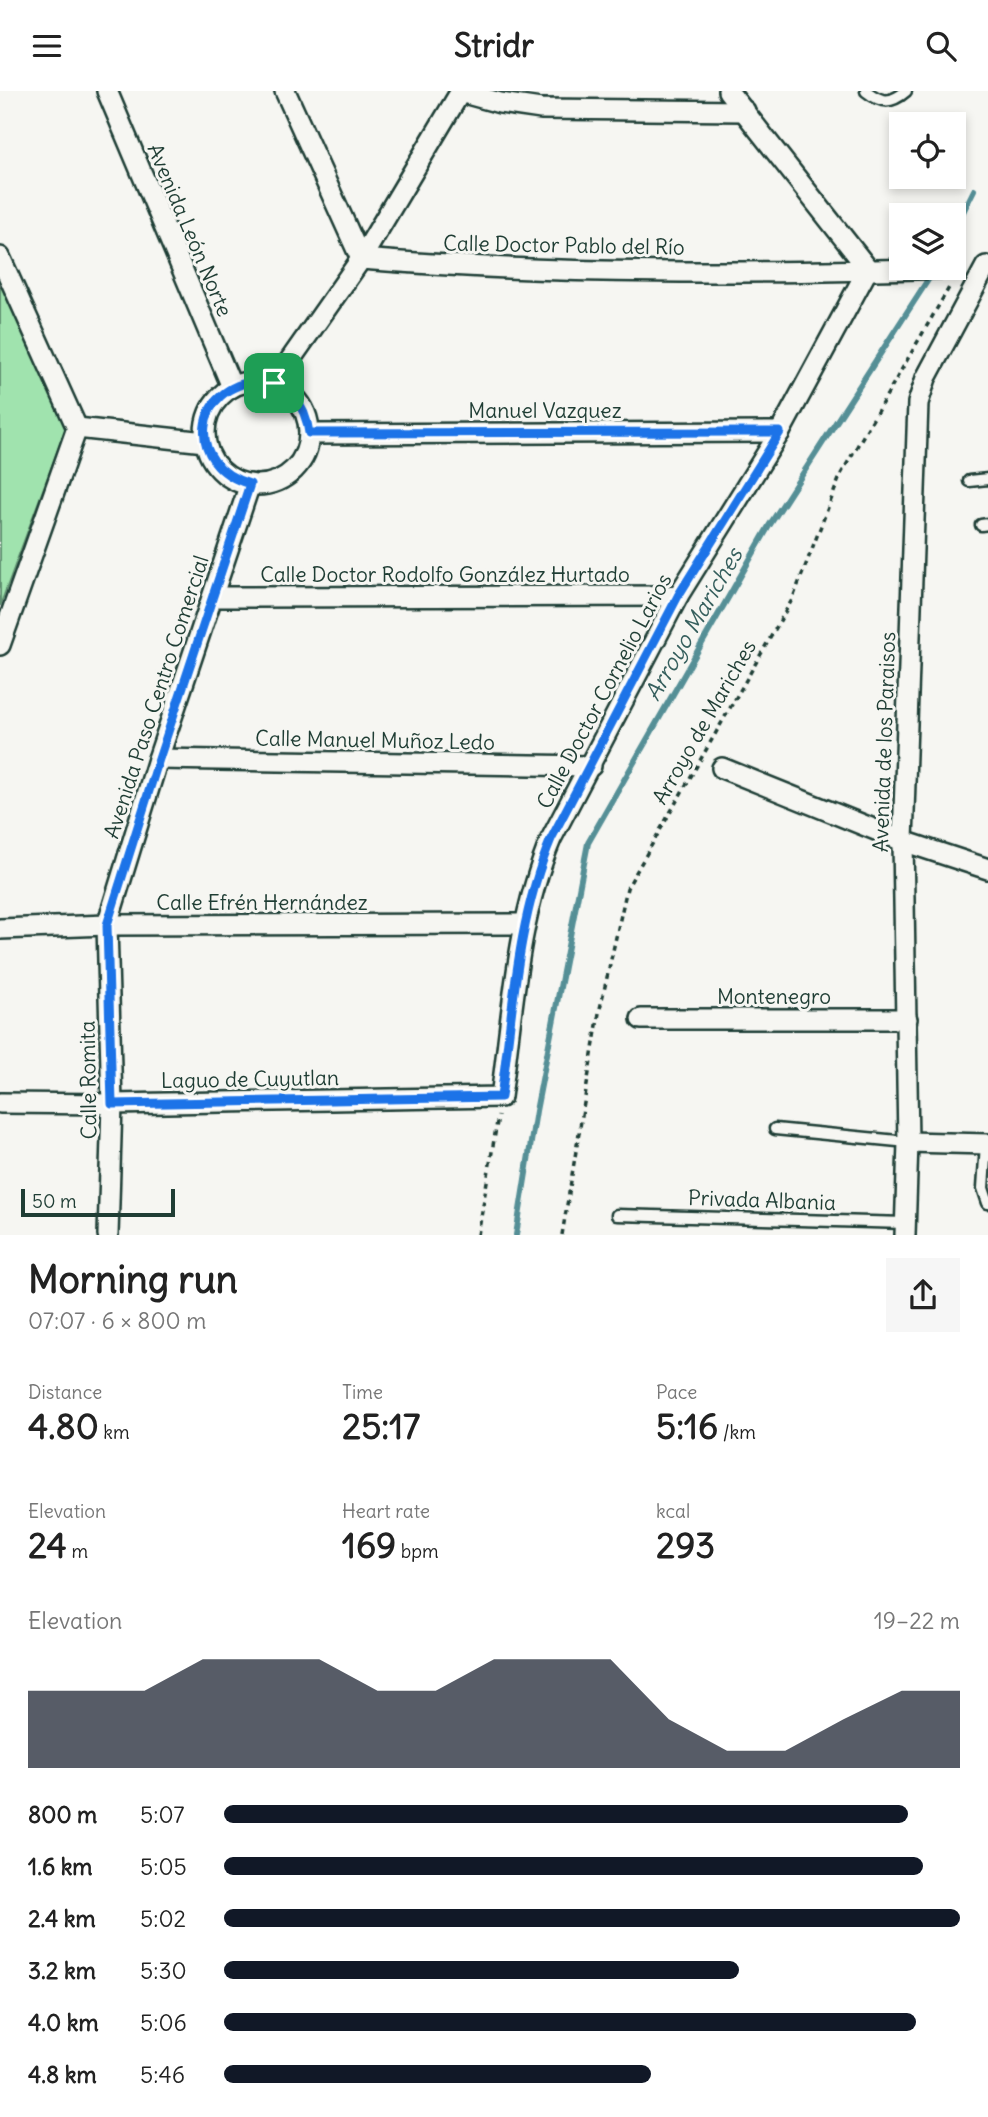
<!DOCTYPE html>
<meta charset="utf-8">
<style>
:root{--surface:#fff;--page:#f6f6f6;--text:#222;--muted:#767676;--accent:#111827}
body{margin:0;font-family:Delius,sans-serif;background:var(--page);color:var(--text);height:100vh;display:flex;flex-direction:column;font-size:26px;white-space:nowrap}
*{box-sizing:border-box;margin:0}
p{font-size:23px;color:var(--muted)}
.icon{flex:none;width:38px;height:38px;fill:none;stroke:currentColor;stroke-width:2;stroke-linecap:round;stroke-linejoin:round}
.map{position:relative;height:1144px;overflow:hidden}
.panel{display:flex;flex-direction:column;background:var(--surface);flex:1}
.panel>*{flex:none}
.fabs{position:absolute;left:889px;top:21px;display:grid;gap:14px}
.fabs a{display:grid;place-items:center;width:77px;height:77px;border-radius:0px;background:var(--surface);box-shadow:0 4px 10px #0003;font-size:35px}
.scale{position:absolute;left:21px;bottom:18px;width:154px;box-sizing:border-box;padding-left:7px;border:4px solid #1f3d34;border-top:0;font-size:19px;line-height:24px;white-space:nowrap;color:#1f3d34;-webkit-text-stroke:5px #f6f6f2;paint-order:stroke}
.pin{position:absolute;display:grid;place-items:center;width:60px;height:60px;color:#fff;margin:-30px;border-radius:14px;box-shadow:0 4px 10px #0006}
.round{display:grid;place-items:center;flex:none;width:74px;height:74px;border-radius:0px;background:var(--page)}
.head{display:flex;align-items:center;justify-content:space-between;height:119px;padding:0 28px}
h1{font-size:38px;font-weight:800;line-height:52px}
.stats{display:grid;grid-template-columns:repeat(3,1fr);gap:10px;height:119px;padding:7px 28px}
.stats div{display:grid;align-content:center}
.stats b{font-size:35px;font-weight:800}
.stats small{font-size:19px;font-weight:400}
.stats p{font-size:19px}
.chart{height:196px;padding:14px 28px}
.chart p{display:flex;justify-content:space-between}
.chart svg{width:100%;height:126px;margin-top:7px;fill:var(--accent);opacity:.7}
ul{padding:0 28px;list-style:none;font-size:23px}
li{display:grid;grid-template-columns:112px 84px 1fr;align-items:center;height:52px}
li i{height:18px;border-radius:9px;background:var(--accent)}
header{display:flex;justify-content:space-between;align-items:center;height:91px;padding:0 28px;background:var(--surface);font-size:32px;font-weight:800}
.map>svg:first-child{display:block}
.green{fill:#a0e3ae;stroke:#609071;stroke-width:2}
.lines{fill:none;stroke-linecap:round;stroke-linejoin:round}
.stream{stroke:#558f96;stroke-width:6}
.service-casing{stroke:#1f3d34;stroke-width:15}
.minor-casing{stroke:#1f3d34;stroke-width:24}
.path{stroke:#1f3d34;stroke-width:3.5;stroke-dasharray:5 5;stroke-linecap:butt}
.service{stroke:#f6f6f2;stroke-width:10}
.minor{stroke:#f6f6f2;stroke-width:19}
.route-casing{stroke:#fff;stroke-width:14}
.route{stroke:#1a73e8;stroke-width:9}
.labels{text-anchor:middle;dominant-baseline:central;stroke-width:6;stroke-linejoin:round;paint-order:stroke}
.street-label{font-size:21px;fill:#1f3d34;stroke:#f6f6f2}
.water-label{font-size:23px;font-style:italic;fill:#365f5d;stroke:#f6f6f2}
</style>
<header><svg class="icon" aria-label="menu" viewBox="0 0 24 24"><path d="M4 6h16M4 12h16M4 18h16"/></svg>Stridr<svg class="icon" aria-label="search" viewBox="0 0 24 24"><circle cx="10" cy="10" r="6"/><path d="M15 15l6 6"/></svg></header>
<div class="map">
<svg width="988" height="1144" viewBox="0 0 988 1144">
<rect width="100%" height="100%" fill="#f6f6f2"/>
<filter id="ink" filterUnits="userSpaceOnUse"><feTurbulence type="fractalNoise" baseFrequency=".0143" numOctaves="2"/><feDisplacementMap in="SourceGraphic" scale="14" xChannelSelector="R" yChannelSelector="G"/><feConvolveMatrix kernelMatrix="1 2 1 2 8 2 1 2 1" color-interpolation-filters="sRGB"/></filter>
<g filter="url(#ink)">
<!-- green -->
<polygon class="green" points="0,164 73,318 0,515"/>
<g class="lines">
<!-- stream -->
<g class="stream">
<polyline points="954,139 974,99"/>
<polyline points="516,1144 536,1020 588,752 769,435 933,181"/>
</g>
<!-- service casing -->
<g class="service-casing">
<g id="service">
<path d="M 866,0 C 881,12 891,13 906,0"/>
<polyline points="969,390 988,388"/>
<polyline points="981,434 988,433"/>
<polyline points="775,1038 908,1051"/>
<polyline points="986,1053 983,1097 988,1112"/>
<polyline points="617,1124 906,1132"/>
</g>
</g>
<!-- minor casing -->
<g class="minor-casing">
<g id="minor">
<polyline points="107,0 232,296"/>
<polyline points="285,0 361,168"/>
<polyline points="460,1 500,12 541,18 745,20"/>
<polyline points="0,166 77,337"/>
<path d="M 361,168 C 556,184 755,183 951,177"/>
<circle cx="257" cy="342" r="52"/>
<polyline points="274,292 361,168 461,0"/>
<polyline points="77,337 205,351"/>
<polyline points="309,343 780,341"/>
<polyline points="213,506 678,505"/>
<polyline points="0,554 77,337"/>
<polyline points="158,668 591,675"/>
<polyline points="722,677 903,750 988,778"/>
<polyline points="0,838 107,834 524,833"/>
<polyline points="641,928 907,928"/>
<path d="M 0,1012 L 112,1013 L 501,1006 C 513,919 517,829 551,748 L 678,505 L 780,341 L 868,178 L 728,0"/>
<polyline points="908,1051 988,1053"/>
<polyline points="108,1144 112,1013 107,834 158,668 250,393"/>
<polyline points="905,1144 908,1051 903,750 918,312 926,287 986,175"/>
</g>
</g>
<!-- path -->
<g class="path">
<polyline points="478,1144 498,1025"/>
<polyline points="562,1144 599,922 627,797 793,507 841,383 950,195"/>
</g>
<!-- service -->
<use href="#service" class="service"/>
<!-- minor -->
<use href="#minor" class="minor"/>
</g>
</g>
<g class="lines" filter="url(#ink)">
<!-- route casing -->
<g class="route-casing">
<path id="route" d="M 260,290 C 290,295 305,312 309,342 L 780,341 L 678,505 L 551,748 C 517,829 513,919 501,1006 L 112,1013 L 107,834 L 159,668 L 250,393 C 184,375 192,294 260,290 Z"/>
</g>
<!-- route -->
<use href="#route" class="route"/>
</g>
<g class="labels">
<!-- street labels -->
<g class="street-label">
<text transform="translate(190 139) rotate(67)">Avenida León Norte</text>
<text transform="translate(564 154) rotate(1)">Calle Doctor Pablo del Río</text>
<text x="545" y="319">Manuel Vazquez</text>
<text x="445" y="483">Calle Doctor Rodolfo González Hurtado</text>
<text transform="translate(604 600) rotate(-62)">Calle Doctor Cornelio Larios</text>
<text transform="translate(156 606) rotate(-72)">Avenida Paso Centro Comercial</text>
<text transform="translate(704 631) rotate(-60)">Arroyo de Mariches</text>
<text transform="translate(375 649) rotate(1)">Calle Manuel Muñoz Ledo</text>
<text transform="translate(884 651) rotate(-88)">Avenida de los Paraisos</text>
<text x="262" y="811">Calle Efrén Hernández</text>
<text x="774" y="905">Montenegro</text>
<text transform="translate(250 988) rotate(-1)">Laguo de Cuyutlan</text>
<text transform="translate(88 989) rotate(-91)">Calle Romita</text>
<text transform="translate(762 1109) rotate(2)">Privada Albania</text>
</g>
<!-- water labels -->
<g class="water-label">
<text transform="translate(693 533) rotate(-60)">Arroyo Mariches</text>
</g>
</g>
</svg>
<div class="fabs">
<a><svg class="icon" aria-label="locate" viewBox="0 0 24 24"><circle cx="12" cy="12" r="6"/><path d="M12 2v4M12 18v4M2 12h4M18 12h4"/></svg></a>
<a><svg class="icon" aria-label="layers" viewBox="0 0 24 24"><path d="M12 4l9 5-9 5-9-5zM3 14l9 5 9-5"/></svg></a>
</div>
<div class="scale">50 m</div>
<div class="pin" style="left:274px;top:292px;background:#1e9e55"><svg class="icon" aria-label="arrive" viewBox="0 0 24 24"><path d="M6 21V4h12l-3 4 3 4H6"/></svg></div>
</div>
<section class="panel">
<div class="head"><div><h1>Morning run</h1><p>07:07 · 6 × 800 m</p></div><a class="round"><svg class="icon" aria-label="share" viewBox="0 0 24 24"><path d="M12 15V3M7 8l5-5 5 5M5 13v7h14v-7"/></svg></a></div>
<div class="stats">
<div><p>Distance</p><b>4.80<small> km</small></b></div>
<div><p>Time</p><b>25:17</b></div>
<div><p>Pace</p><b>5:16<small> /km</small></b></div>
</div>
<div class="stats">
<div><p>Elevation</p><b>24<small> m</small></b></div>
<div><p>Heart rate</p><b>169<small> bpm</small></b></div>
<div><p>kcal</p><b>293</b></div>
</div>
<div class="chart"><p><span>Elevation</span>19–22 m</p>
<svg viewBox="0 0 160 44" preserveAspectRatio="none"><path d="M0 44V17L10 17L20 17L30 6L40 6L50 6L60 17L70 17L80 6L90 6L100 6L110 27L120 38L130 38L140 27L150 17L160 17V44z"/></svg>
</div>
<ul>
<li><b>800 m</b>5:07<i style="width:93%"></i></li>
<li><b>1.6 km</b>5:05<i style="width:95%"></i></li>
<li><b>2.4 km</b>5:02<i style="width:100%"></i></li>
<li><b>3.2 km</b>5:30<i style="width:70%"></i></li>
<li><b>4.0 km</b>5:06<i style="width:94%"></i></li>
<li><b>4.8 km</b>5:46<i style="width:58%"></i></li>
</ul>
</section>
